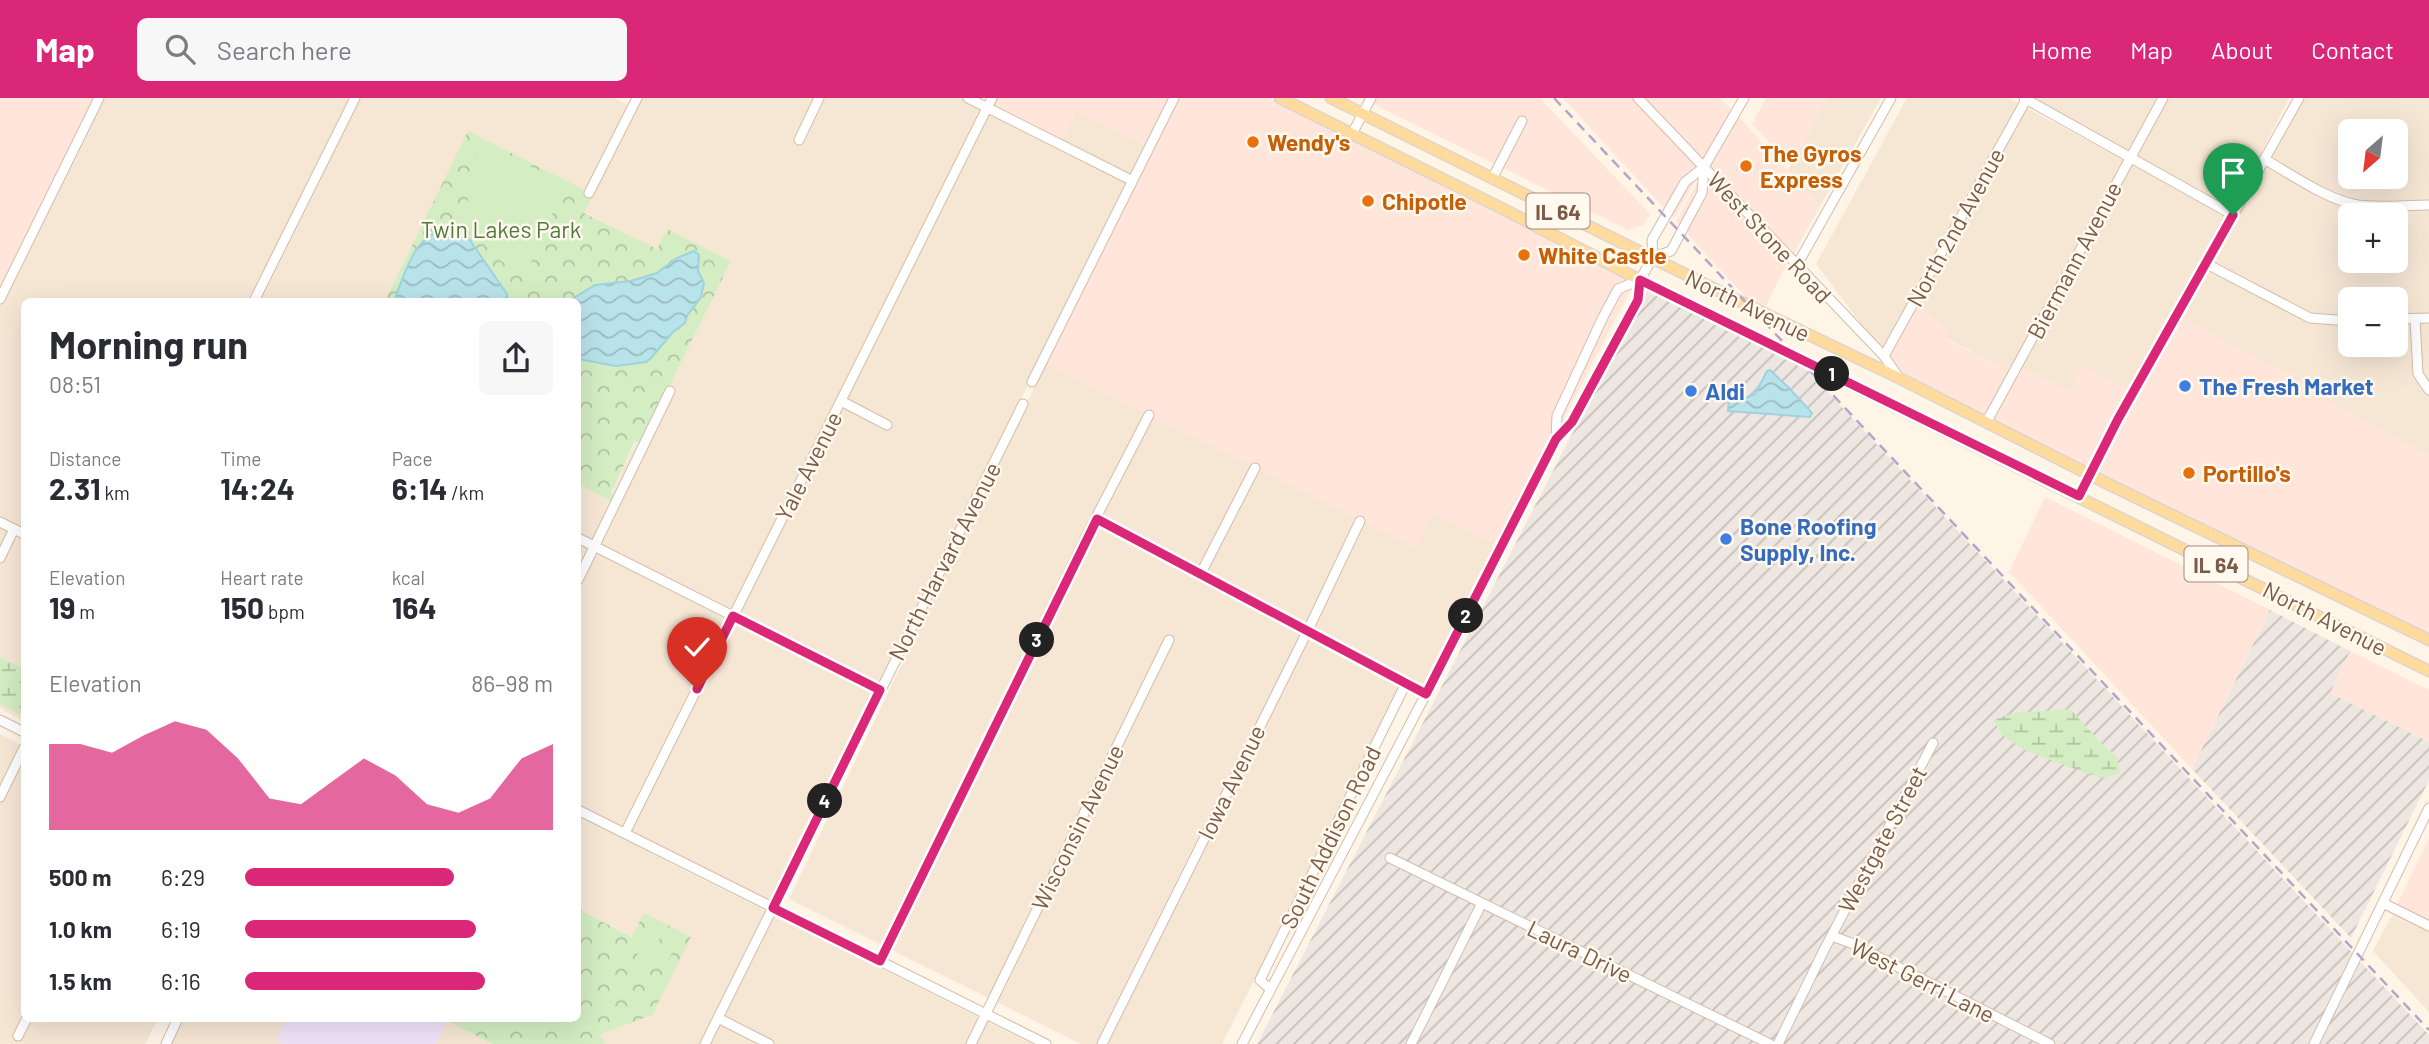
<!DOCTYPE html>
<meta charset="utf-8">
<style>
:root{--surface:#fff;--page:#f7f7f7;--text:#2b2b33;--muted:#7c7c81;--accent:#db2777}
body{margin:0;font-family:Barlow,sans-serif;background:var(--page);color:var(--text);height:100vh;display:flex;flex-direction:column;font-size:26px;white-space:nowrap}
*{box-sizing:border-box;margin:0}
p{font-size:23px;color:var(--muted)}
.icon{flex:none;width:38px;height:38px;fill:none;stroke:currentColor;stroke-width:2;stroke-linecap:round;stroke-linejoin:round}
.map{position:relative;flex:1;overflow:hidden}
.drawer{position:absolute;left:21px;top:200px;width:560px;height:724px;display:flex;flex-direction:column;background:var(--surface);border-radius:10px;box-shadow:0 7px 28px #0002}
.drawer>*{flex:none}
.needle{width:46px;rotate:208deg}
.buttons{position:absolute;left:2338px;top:21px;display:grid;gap:14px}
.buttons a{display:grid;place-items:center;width:70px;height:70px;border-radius:10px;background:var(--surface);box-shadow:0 7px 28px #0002;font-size:35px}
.pin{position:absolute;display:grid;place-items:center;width:60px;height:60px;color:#fff;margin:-72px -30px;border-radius:50% 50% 50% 0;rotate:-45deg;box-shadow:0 0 7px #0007}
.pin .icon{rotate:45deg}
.km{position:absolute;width:35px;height:35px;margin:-18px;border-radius:50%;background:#222;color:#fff;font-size:19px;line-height:35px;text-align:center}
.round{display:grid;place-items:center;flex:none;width:74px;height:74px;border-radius:10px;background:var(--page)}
.overview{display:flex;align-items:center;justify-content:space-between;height:119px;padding:0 28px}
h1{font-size:38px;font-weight:700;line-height:52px}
.figures{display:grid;grid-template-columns:repeat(3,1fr);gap:10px;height:119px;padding:7px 28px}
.figures div{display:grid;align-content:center}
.figures b{font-size:30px;font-weight:700}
.figures small{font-size:19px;font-weight:400}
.figures p{font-size:19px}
.chart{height:196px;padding:14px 28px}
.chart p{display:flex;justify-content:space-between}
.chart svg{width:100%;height:126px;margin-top:7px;fill:var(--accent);opacity:.7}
ul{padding:0 28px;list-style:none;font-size:23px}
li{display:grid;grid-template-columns:112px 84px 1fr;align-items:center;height:52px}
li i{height:18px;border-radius:9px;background:var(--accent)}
header{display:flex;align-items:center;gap:42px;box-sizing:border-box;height:98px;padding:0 35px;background:var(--accent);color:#fff}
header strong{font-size:33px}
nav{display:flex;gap:38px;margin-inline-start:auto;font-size:24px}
.search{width:490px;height:63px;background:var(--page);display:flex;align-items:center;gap:18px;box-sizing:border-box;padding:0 24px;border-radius:10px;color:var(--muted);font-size:26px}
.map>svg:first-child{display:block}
.residential{fill:#f6e7d5;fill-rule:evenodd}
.commercial{fill:#ffe5da}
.industrial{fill:url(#industrial-furrows)}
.education{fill:#f2e3fb}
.wetland{fill:url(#wetland-marsh)}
.park{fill:url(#park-crowns)}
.pitch{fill:#d4edc3}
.water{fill:url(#water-waves);stroke:#9ed3dd;stroke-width:2}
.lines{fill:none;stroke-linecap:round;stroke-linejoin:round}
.minor-casing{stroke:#d2bdab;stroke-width:11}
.major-casing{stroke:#ddd4cf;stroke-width:13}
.minor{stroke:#fff;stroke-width:9}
.major{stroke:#ffdb9d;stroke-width:10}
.rail{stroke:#b8a3ca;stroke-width:2.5;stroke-dasharray:10 7;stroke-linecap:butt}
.route-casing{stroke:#fff;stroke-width:14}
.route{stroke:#db2777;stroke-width:9}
.food-dot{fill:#e8710a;stroke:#fff9ef;stroke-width:2.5}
.shop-dot{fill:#3f7fe0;stroke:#fff9ef;stroke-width:2.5}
.labels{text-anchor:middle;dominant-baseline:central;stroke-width:5;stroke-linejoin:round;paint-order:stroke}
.shield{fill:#fff9ef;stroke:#a38a7a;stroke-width:2}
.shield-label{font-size:21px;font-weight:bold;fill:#7b5b48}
.food-label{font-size:23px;font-weight:bold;fill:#c56008;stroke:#fff9ef;text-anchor:start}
.street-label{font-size:23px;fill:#7b5b48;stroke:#fff9ef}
.park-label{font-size:23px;fill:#4e7b3c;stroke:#fff9ef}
.shop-label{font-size:23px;font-weight:bold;fill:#366cbe;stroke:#fff9ef;text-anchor:start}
</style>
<header>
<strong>Map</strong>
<div class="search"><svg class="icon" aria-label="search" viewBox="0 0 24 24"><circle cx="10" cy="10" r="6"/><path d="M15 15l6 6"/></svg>Search here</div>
<nav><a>Home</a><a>Map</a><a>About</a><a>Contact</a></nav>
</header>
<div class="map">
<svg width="2429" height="946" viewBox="0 0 2429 946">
<defs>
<pattern id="industrial-furrows" width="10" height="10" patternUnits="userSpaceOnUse" patternTransform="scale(1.75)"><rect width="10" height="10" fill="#eee7e1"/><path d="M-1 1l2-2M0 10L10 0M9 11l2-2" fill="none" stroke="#c6beb8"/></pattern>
<pattern id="wetland-marsh" width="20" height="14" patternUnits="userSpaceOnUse" patternTransform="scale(1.75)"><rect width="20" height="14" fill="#d4edc3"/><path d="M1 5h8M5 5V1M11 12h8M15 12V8" fill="none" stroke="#b1c3a0"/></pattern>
<pattern id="park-crowns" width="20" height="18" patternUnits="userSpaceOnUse" patternTransform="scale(1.75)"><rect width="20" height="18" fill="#d4edc3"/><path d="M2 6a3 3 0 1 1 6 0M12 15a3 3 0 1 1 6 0" fill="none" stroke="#b1c3a0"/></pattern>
<pattern id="water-waves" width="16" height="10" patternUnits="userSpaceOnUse" patternTransform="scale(1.75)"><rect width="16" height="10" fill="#b9e3ea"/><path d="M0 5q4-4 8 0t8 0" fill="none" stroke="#9bbbc0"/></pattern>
</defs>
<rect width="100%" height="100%" fill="#fef5e7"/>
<!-- residential -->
<g class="residential">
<polygon points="102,0 614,0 630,8 588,95 385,203 24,203 24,433 0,421 0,206"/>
<polygon points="640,0 963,0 1129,82 772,807 578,710 578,386 612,403 611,395 636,343 641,345 667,132 657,152 584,114"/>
<polygon points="1827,0 1881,0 1820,108 1788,72"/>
<polygon points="1907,0 2008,0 2229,118 2131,293 2069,294 2020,269 2015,277 1946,240 1883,255 1816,166"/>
<polygon points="2030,0 2289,0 2232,112"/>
<path d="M 2302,0 L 2429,0 L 2429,358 L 2318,298 L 2326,281 L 2309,281 L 2273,270 L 2180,219 ZM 2350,33 L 2396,33 L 2396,79 L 2350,79 ZM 2350,117 L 2396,117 L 2396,163 L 2350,163 ZM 2350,201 L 2396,201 L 2396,247 L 2350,247 Z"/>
<polygon points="1076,13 1146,47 1130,79 1060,44"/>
<polygon points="1046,265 1416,449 1433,415 1498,447 1425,592 1405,582 1222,946 1081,946 789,801"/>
<polygon points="0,426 24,438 24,623 0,610"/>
<polygon points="0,636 24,649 24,920 158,921 145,946 0,946"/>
<polygon points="578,717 670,765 1032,946 605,946 600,936 633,839 578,811"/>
<polygon points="2391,819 2429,833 2429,914 2373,853"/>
<polygon points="182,921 287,921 276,943 282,946 169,946"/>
<polygon points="447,923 493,946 436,946"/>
</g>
<!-- commercial -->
<g class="commercial">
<polygon points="0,0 96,0 0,193"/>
<polygon points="994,0 1170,0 1146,47 1076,13 1060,44 990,8"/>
<polygon points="1178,0 1269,0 1634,185 1498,447 1433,415 1416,450 1046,265"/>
<polygon points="1361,0 1540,0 1650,116 1643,127 1628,132"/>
<polygon points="1563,0 1720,0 1733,14 1674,121"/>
<polygon points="1766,0 1827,0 1790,68 1752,26"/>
<polygon points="1737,17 1820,108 1794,155 1707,70"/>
<polygon points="1704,72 1789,161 1763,213 1753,207 1676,124"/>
<polygon points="1913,200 1949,234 1946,241 2015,277 2020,269 2068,294 2083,267 2131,293 2089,373 1901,279 1883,255"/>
<polygon points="2180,219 2273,270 2308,281 2327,281 2319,298 2429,358 2429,539 2094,376"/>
<polygon points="2045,399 2270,512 2192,671 2009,474"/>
<polygon points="2350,553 2429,592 2429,644 2329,595"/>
<polygon points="2429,740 2429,833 2391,819"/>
</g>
<!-- industrial -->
<g class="industrial">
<polygon points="1649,187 1797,261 2429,937 2429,946 1257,946"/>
<polygon points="2270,512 2350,553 2330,595 2429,644 2429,682 2351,840 2192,671"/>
</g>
<!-- education -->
<polygon class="education" points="287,921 448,921 436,946 282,946 276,943"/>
<!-- wetland -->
<g class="wetland">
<polygon points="0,559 24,571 24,618 0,606"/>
<polygon points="2070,611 2099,643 2117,659 2120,676 2100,680 2026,653 2002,637 1993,622 2014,615"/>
</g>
<!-- park -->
<g class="park">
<polygon points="468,33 594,97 584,115 657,151 667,131 731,163 641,345 635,343 611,395 616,398 613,404 578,386 578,203 385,203"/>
<polygon points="578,811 632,839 644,815 691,839 652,917 600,936 605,946 493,946 447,923 448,920 578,920"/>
</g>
<!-- pitch -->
<g class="pitch">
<path d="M 480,45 L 560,82 L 564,90 L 525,178 C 468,149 455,102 480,45 Z"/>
<polygon points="649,834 660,840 648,865 636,859"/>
<polygon points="664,841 676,847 663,873 651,866"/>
</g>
<!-- water -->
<g class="water">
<path d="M 450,129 L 465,135 L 507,196 L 508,203 L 394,203 C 406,173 413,137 450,129 Z"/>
<polygon points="694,153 699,157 698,173 704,185 701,199 687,218 685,225 673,234 651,260 646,264 616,268 578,261 578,203 569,203 595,187 631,183 657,175 677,160"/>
<polygon points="1770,272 1790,291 1812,315 1810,319 1728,313 1729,299 1733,298 1743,301 1755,296 1767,273"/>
</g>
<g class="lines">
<!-- minor casing -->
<g class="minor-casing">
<g id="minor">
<polyline points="968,0 1131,82"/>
<polyline points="1638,0 1884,258 1899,280"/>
<polyline points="2024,0 2233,117"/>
<polyline points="1352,36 1371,0"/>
<polyline points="799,42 819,0"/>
<path d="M 2264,61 C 2291,76 2327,102 2358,107 C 2381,110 2406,107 2429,107"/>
<polyline points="1492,81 1522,23"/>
<polyline points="589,95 637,0"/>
<polyline points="1653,159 1671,153 1702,95 1704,69"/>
<polyline points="2205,165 2310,220 2350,223"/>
<polyline points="1797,167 1891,0"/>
<polyline points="0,201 99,0"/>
<polyline points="254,203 355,0"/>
<polyline points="2396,221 2429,220"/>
<polyline points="2415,221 2418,276 2429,292"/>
<polyline points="1884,258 2027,0"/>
<polyline points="1032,284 1174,0"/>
<polyline points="841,303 887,327"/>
<polyline points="1986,325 2163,0"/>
<polyline points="1556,341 1557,318 1603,219 1618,191 1640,182"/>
<polyline points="2079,398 2118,321 2299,0"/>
<polyline points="1097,420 1426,596"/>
<polyline points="0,424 24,436"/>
<polyline points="578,440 880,592"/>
<polyline points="0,460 14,431"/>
<polyline points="1201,475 1255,370"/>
<polyline points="578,482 670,293"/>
<polyline points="0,622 24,634"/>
<polyline points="0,699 24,650"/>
<polyline points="578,712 1046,946"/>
<polyline points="625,735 992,0"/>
<polyline points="1390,760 1770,946"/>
<polyline points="2383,805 2429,828"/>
<polyline points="1832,838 1851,845 2050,946"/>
<polyline points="880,863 1089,433 1149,317"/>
<polyline points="1270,891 1260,882 1406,585"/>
<polyline points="718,920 769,946"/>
<polyline points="18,938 27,920"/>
<polyline points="166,946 178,920"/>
<polyline points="705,946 1023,306"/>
<polyline points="971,946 1169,542"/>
<polyline points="1102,946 1307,534 1360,423"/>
<polyline points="1242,946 1426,596 1556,341 1572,324 1638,202 1640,182 1653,159 1652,142 1685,84 1704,69 1744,0"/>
<polyline points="1411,946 1482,805"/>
<polyline points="1778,946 1824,852 1933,645"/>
<polyline points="2314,946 2429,710"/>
</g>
</g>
<!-- major casing -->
<g class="major-casing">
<g id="major">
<polyline points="1280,0 1507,113 1640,182 2429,573"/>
<polyline points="1331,0 1751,209 1899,280 2104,384 2429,542"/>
</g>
</g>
<!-- minor -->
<use href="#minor" class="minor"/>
<!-- major -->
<use href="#major" class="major"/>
<!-- rail -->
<polyline class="rail" points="1554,0 2429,932"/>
</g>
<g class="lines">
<!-- route casing -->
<g class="route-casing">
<polyline id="route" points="697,591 733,518 880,592 773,810 880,863 1097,421 1426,596 1556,341 1572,324 1638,202 1640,182 2079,398 2118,321 2233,117"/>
</g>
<!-- route -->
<use href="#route" class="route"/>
</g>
<!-- markers -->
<g class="food-dot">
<circle cx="1253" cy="44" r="7"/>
<circle cx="1746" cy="68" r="7"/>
<circle cx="1368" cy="103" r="7"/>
<circle cx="1524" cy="157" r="7"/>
<circle cx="2189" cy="375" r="7"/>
</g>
<g class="shop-dot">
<circle cx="2185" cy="288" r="7"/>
<circle cx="1691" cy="293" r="7"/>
<circle cx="1726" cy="441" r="7"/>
</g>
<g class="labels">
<!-- shield labels -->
<g class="shield">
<rect x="1526.5" y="95.5" width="63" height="35" rx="5"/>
<rect x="2184.5" y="448.5" width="63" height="35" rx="5"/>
</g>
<g class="shield-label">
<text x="1558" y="113">IL 64</text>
<text x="2216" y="466">IL 64</text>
</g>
<!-- food labels -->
<g class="food-label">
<text x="1267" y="44">Wendy's</text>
<text x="1760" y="55">The Gyros<tspan x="1760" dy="26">Express</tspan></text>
<text x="1382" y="103">Chipotle</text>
<text x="1538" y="157">White Castle</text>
<text x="2203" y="375">Portillo's</text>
</g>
<!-- street labels -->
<g class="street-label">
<text transform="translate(1955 129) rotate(-61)">North 2nd Avenue</text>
<text transform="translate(1770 139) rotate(47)">West Stone Road</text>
<text transform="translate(2074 162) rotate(-62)">Biermann Avenue</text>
<text transform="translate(1748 207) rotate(26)">North Avenue</text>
<text transform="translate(808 368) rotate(-63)">Yale Avenue</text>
<text transform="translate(944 463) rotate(-63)">North Harvard Avenue</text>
<text transform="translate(2325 520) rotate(27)">North Avenue</text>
<text transform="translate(1231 684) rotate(-64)">Iowa Avenue</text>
<text transform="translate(1077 729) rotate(-64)">Wisconsin Avenue</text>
<text transform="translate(1330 739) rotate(-64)">South Addison Road</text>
<text transform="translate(1882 741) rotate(-62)">Westgate Street</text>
<text transform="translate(1580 853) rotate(26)">Laura Drive</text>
<text transform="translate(1923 882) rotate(27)">West Gerri Lane</text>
</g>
<!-- park labels -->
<g class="park-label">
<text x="501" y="131">Twin Lakes Park</text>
</g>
<!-- shop labels -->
<g class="shop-label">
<text x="2199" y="288">The Fresh Market</text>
<text x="1705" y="293">Aldi</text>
<text x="1740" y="428">Bone Roofing<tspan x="1740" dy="26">Supply, Inc.</tspan></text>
</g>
</g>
</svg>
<div class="buttons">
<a><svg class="needle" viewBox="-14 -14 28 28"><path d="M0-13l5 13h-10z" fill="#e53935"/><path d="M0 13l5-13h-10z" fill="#7c7c81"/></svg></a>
<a>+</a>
<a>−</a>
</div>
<div class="pin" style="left:2233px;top:117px;background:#1e9e55"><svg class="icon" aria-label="arrive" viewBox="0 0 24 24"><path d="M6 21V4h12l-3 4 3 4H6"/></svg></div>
<div class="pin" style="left:697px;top:591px;background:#d93025"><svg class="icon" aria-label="check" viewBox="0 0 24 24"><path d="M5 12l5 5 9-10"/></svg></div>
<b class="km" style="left:1832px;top:276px">1</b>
<b class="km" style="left:1466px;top:518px">2</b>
<b class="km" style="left:1037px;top:542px">3</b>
<b class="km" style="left:825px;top:703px">4</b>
<section class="drawer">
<div class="overview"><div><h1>Morning run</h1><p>08:51</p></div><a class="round"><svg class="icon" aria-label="share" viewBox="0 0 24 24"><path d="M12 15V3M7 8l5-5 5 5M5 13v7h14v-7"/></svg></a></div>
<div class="figures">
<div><p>Distance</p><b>2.31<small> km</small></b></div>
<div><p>Time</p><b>14:24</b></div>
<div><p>Pace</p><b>6:14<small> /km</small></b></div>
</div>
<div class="figures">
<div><p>Elevation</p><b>19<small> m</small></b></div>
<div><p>Heart rate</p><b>150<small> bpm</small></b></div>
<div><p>kcal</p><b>164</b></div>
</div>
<div class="chart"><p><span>Elevation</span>86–98 m</p>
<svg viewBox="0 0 160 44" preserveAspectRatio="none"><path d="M0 44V14L10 14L20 17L30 11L40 6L50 9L60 19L70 33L80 35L90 27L100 19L110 25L120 35L130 38L140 33L150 19L160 14V44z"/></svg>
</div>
<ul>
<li><b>500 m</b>6:29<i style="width:68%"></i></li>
<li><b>1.0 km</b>6:19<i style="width:75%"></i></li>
<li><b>1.5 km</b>6:16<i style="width:78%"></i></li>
</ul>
</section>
</div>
